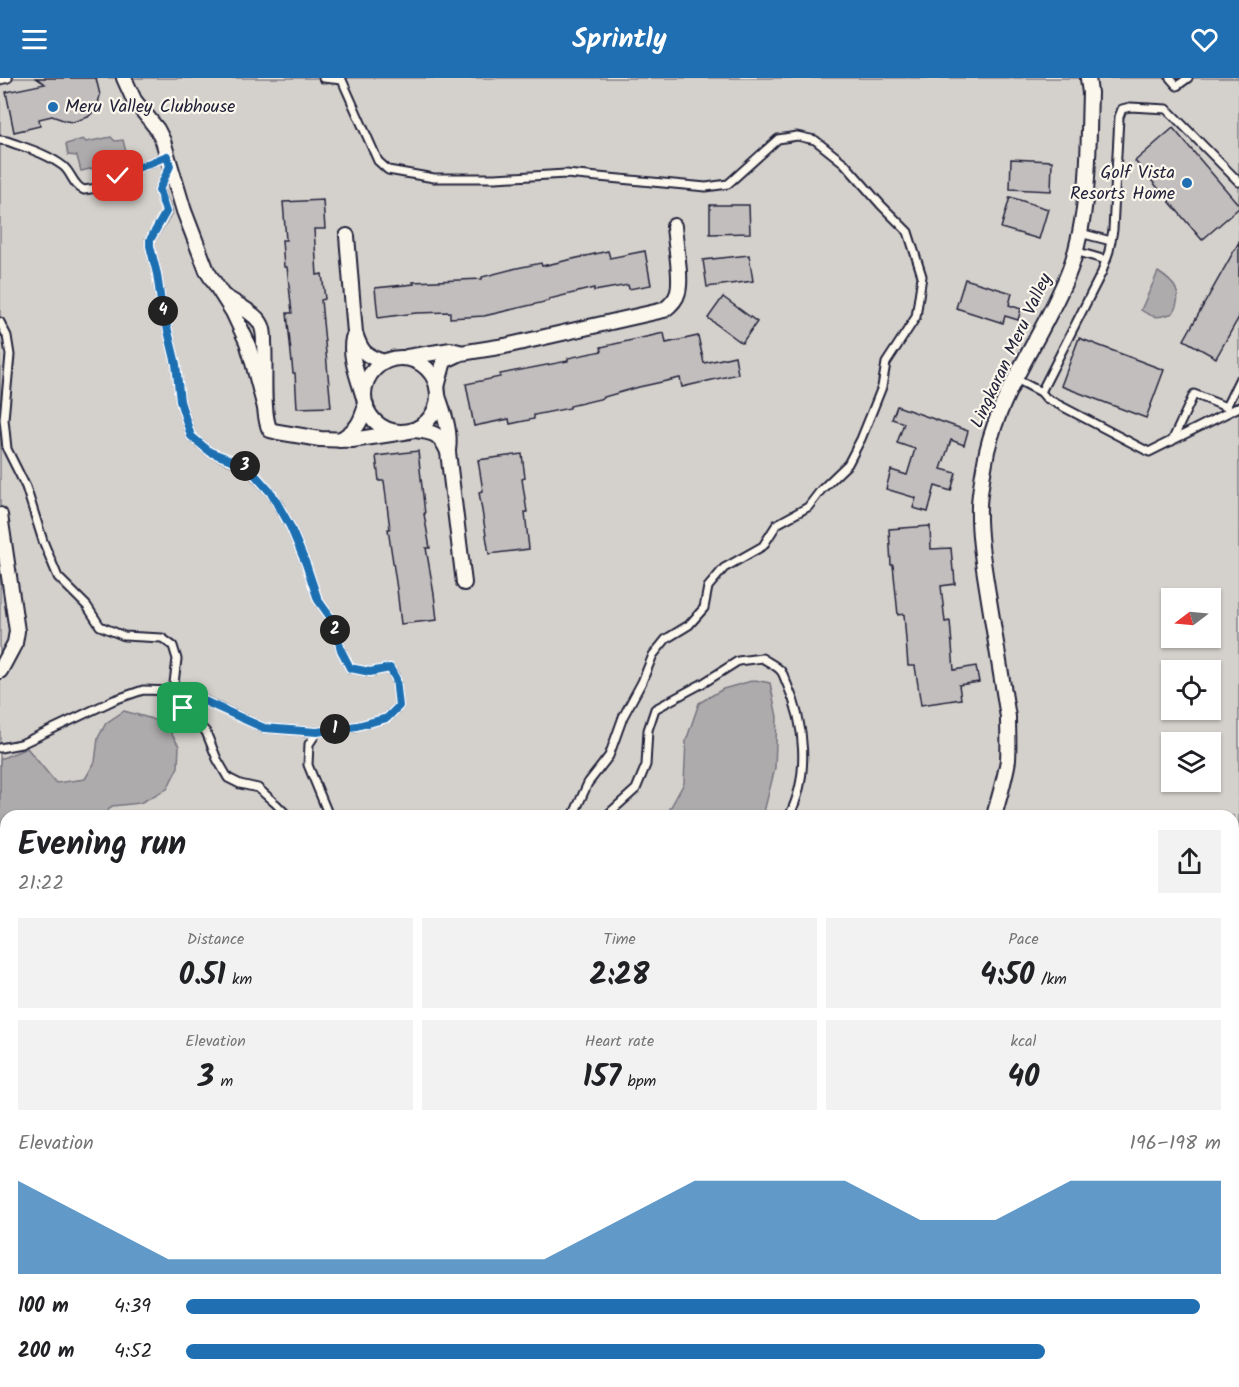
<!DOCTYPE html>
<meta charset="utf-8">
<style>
:root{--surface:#fff;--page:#f2f2f2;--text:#202124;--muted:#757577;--accent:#1f6fb2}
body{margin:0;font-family:Kalam,sans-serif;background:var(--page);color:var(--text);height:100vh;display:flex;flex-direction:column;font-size:22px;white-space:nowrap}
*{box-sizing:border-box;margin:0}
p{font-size:20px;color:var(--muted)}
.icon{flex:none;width:33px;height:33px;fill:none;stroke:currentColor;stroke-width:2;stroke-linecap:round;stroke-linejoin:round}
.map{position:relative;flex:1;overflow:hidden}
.sheet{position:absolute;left:0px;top:732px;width:1239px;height:578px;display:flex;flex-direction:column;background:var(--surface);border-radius:18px 18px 0 0;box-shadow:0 2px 4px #0004}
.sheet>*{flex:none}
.needle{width:39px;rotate:254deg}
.tools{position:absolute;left:1161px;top:510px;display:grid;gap:12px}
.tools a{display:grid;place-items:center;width:60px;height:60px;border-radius:0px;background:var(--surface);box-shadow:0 2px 4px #0004;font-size:30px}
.pin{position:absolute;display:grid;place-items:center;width:51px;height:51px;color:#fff;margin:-26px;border-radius:12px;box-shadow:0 3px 9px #0006}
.km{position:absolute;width:30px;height:30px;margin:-15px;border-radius:50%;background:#222;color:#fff;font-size:16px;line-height:30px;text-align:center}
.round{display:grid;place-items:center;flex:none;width:63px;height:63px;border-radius:0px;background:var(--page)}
.head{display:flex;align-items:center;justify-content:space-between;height:102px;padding:0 18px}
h1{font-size:33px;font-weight:700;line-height:45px}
.figures{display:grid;grid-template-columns:repeat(3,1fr);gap:9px;height:102px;padding:6px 18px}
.figures div{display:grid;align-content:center;border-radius:0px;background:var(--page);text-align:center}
.figures b{font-size:30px;font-weight:700}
.figures small{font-size:16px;font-weight:400}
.figures p{font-size:16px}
.chart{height:168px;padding:12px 18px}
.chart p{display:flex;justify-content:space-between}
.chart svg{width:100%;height:108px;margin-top:6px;fill:var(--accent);opacity:.7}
ul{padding:0 18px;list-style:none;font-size:20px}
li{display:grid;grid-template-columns:96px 72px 1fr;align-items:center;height:45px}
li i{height:15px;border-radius:8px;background:var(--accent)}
header{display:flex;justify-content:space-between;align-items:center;height:78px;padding:0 18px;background:var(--accent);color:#fff;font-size:27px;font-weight:700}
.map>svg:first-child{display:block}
.green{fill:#d4d1cc;stroke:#7b7a84;stroke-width:1.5;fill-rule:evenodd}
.water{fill:#aeabad;stroke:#76747f;stroke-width:1.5}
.building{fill:#c2bebe;stroke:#22223b;stroke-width:1.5}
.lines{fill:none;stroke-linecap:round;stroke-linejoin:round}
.lane-casing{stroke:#22223b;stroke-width:11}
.street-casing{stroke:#22223b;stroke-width:18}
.lane{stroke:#fbf7ec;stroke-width:7}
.street{stroke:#fbf7ec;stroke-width:14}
.route-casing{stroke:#fff;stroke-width:12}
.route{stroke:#1f6fb2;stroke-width:8}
.poi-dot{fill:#1f6fb2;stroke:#fbf7ec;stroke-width:2}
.labels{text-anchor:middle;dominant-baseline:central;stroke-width:4.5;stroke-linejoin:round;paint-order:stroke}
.poi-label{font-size:18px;fill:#22223b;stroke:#fbf7ec;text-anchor:start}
.street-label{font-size:18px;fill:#22223b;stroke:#fbf7ec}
</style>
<header><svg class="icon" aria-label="menu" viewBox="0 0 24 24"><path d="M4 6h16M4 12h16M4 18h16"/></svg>Sprintly<svg class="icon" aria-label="heart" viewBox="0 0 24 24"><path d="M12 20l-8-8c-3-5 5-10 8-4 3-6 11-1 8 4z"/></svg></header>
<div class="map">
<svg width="1239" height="1309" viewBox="0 0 1239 1309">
<rect width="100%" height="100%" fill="#f2eee5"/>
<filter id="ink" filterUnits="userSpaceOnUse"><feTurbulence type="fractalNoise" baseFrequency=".0167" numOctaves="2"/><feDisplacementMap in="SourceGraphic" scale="12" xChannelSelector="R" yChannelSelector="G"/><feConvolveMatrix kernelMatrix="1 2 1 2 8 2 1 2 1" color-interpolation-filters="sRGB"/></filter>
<g filter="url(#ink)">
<!-- green -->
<path class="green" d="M 0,0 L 1239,0 L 1239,1309 L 0,1309 ZM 1172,520 L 1210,520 L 1210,560 L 1172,560 ZM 1172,592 L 1210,592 L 1210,632 L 1172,632 ZM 1172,664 L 1210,664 L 1210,704 L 1172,704 ZM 6,738 L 1233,738 L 1233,1304 L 6,1304 Z"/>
<!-- water -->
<g class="water">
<polygon points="111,59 115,63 123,62 128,82 81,93 77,78 68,77 66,66 83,61 86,64"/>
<path d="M 1158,194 C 1175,205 1184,215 1173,235 C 1159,240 1154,241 1141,232 Z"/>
<polygon points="755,602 770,605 777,639 775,690 763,738 666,738 684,705 686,663 699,625 723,611"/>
<polygon points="124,633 149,640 166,647 179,668 178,689 167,711 140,725 112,728 103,738 44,738 41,737 39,738 6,738 6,745 0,748 0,681 27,670 56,705 85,701 95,684 98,660 106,645"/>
</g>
<!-- building -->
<g class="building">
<polygon points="36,0 96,0 100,17 98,26 94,33 88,39 73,44 66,43 52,38 39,41 40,48 14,54 6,14 45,6"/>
<polygon points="1173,50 1239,127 1239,130 1202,162 1135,83"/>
<polygon points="1011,81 1052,83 1051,113 1010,111"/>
<polygon points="1010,119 1048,131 1039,161 1001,150"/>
<polygon points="323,122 325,151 314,151 317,197 322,196 325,221 321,222 331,329 297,330 295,295 293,295 287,235 292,235 287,189 284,189 282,162 286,162 283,124"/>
<polygon points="710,127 749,127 750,155 710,156"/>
<polygon points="1239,164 1239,239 1216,280 1184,262"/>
<polygon points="608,173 610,180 645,173 651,207 629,211 628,207 594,213 594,210 549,221 549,223 484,238 450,240 450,234 416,235 378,240 375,210 414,206 413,204 482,201 482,199 517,190 541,185 542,188"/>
<polygon points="749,177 753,203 707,209 703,182"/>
<polygon points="965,201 1012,215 1009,227 1021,231 1018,242 1005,238 1003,245 956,230"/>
<polygon points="723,219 757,244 742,265 708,240"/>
<polygon points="664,255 666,265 698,258 704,285 735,278 738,296 682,309 680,300 639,309 604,319 604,320 570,328 570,330 534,337 534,341 510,346 509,341 474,348 466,306 500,299 500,296 568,283 568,280 602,273 601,269"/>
<polygon points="1079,260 1164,292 1146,340 1061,308"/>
<polygon points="897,328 968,353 964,367 951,362 941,391 956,395 951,413 935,408 928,434 913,430 916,420 886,411 891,392 907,397 915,371 897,365 904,345 892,341"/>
<polygon points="418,373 425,436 424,436 430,470 426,470 434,516 437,542 401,546 397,511 388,451 390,451 384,403 379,403 376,378"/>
<polygon points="522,376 525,400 522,401 527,434 525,434 529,471 489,476 479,414 483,413 478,382"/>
<polygon points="930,448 931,471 951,470 953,493 954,493 955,506 941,508 945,544 950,543 954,592 976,588 979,604 959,607 961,621 921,627 915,588 908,588 904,536 898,537 893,487 891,487 889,451"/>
</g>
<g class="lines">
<!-- lane casing -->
<g class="lane-casing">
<g id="lane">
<polyline points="323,0 342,2 378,83 388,92 434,100 495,100 566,96 706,109 728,106 778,61 797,58 815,62 844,85 881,127 908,154 922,198 916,239 886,285 882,309 874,329 861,361 848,386 821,412 808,429 777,446 763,468 724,490 708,509 704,530 689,547 666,561 653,577 642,604 623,639 609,678 588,705 573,738"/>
<polyline points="1170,0 1177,8 1188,0"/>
<polyline points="0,2 8,0"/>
<path d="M 0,62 L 7,63 C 26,70 46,75 63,88 C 72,95 73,108 84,112 L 103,109 L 118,98 L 167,78"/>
<polyline points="1080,155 1111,163"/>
<polyline points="1075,173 1106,182"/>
<polyline points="0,244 7,258 10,277 4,341 7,371 26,409 43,463 58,499 87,528 100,548 124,558 162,560 173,568 177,581 173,613 183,630 206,654 217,681 228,700 240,706 258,710 276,726 288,738"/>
<polyline points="1016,301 1041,314 1046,320 1149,374 1239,329"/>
<polyline points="1041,314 1102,194 1109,173 1113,152 1119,39 1122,31 1130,29 1167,31 1239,104"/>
<polyline points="1172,363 1194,316 1226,329 1239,302"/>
<polyline points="317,654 309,666 308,687 329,738"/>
<polyline points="0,670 21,666 114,622 143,612 173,613 203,622 264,650 317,654 357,648 387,640 399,628 396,601 390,590 370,594 350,590 341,572 333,543 318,522 306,486 290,448 272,416 247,389 210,374 191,358 180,323 176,286 161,224 157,196 150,168 150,162 167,134 159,112 169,91"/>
<path d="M 606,738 L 636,711 L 646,687 L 648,652 L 655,631 L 705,604 L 738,583 L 762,580 C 768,584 777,588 781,593 C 784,597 785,602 787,606 C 805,646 810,698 789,738"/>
<polyline points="0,799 6,797"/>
<polyline points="668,1304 669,1309"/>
<polyline points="437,1309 438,1304"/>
</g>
</g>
<!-- street casing -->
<g class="street-casing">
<g id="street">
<polyline points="124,0 134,22 157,51 163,63 184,133 207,193 233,234 247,264 252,281 265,330"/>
<path d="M 347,158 L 355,255 C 361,274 365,278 384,284"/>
<path d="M 225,219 C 236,226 250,232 259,243 C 264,249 264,257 264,265 C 266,286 261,337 270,352 L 278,354 L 320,361 L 352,362 L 404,354"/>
<path d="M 353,260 C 349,278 358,299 363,317"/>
<polyline points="407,279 451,272 459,274"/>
<circle cx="401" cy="317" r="37"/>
<path d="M 437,309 L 444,283 L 461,275 L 505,268 L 664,232 C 671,227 676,222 678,214 C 682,199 675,164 674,148"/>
<path d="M 438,318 C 444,336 451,353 448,372"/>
<path d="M 414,352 C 433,354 440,355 448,374 L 464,505"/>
<path d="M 340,362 C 357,351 360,347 366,327"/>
<polyline points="0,437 17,553 15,565 0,593"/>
<path d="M 994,738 C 999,720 1005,701 1008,682 C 1009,667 1008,653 1008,639 C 1002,600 995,561 989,522 C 984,490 978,459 979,427 C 980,409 984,390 987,373 C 1002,309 1047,252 1070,191 C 1090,135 1088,74 1090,15 L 1088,0"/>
<polyline points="826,1309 826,1304"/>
</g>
</g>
<!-- lane -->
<use href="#lane" class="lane"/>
<!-- street -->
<use href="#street" class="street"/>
</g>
</g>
<g class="lines" filter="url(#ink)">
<!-- route casing -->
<g class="route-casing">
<polyline id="route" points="118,98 167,78 170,88 159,112 166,134 150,162 150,168 157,196 161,224 176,286 180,323 191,358 210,374 247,388 272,416 290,448 306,486 318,522 333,543 341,572 350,590 370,594 390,590 396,601 399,628 387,640 357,648 317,654 264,650 202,622 173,612 183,630"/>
</g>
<!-- route -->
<use href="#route" class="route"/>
</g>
<!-- markers -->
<g class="poi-dot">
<circle cx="53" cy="29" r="6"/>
<circle cx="1187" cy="105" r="6"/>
</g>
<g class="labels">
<!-- poi labels -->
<g class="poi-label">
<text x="65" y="29">Meru Valley Clubhouse</text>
<text x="1175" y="95" text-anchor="end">Golf Vista<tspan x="1175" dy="21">Resorts Home</tspan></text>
</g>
<!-- street labels -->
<g class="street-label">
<text transform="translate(1012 273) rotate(-65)">Lingkaran Meru Valley</text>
</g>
</g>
</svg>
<div class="tools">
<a><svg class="needle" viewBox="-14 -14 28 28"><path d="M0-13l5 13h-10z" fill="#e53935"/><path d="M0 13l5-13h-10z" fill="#757577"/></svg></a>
<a><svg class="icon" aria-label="locate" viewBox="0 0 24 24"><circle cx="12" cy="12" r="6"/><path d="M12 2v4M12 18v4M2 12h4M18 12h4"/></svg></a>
<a><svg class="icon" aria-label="layers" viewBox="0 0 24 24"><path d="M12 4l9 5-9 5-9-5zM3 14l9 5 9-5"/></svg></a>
</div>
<div class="pin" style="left:183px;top:630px;background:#1e9e55"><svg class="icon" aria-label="arrive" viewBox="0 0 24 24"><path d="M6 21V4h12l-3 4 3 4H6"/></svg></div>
<div class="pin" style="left:118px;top:98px;background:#d93025"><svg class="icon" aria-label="check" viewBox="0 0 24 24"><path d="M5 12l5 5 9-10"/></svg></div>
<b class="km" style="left:335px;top:651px">1</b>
<b class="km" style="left:335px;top:552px">2</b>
<b class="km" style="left:245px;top:388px">3</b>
<b class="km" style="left:163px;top:233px">4</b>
<section class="sheet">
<div class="head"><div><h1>Evening run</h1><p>21:22</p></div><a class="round"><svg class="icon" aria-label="share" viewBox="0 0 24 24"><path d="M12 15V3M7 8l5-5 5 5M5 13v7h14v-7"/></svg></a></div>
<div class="figures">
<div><p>Distance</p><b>0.51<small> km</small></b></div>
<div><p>Time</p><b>2:28</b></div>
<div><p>Pace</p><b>4:50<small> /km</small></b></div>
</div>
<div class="figures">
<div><p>Elevation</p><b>3<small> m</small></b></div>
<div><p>Heart rate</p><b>157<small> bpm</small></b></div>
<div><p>kcal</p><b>40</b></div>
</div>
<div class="chart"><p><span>Elevation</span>196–198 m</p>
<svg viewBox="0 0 160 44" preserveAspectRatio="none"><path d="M0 44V6L10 22L20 38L30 38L40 38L50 38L60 38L70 38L80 22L90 6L100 6L110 6L120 22L130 22L140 6L150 6L160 6V44z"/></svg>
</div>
<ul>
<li><b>100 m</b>4:39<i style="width:98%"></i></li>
<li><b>200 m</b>4:52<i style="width:83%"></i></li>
</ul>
</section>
</div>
